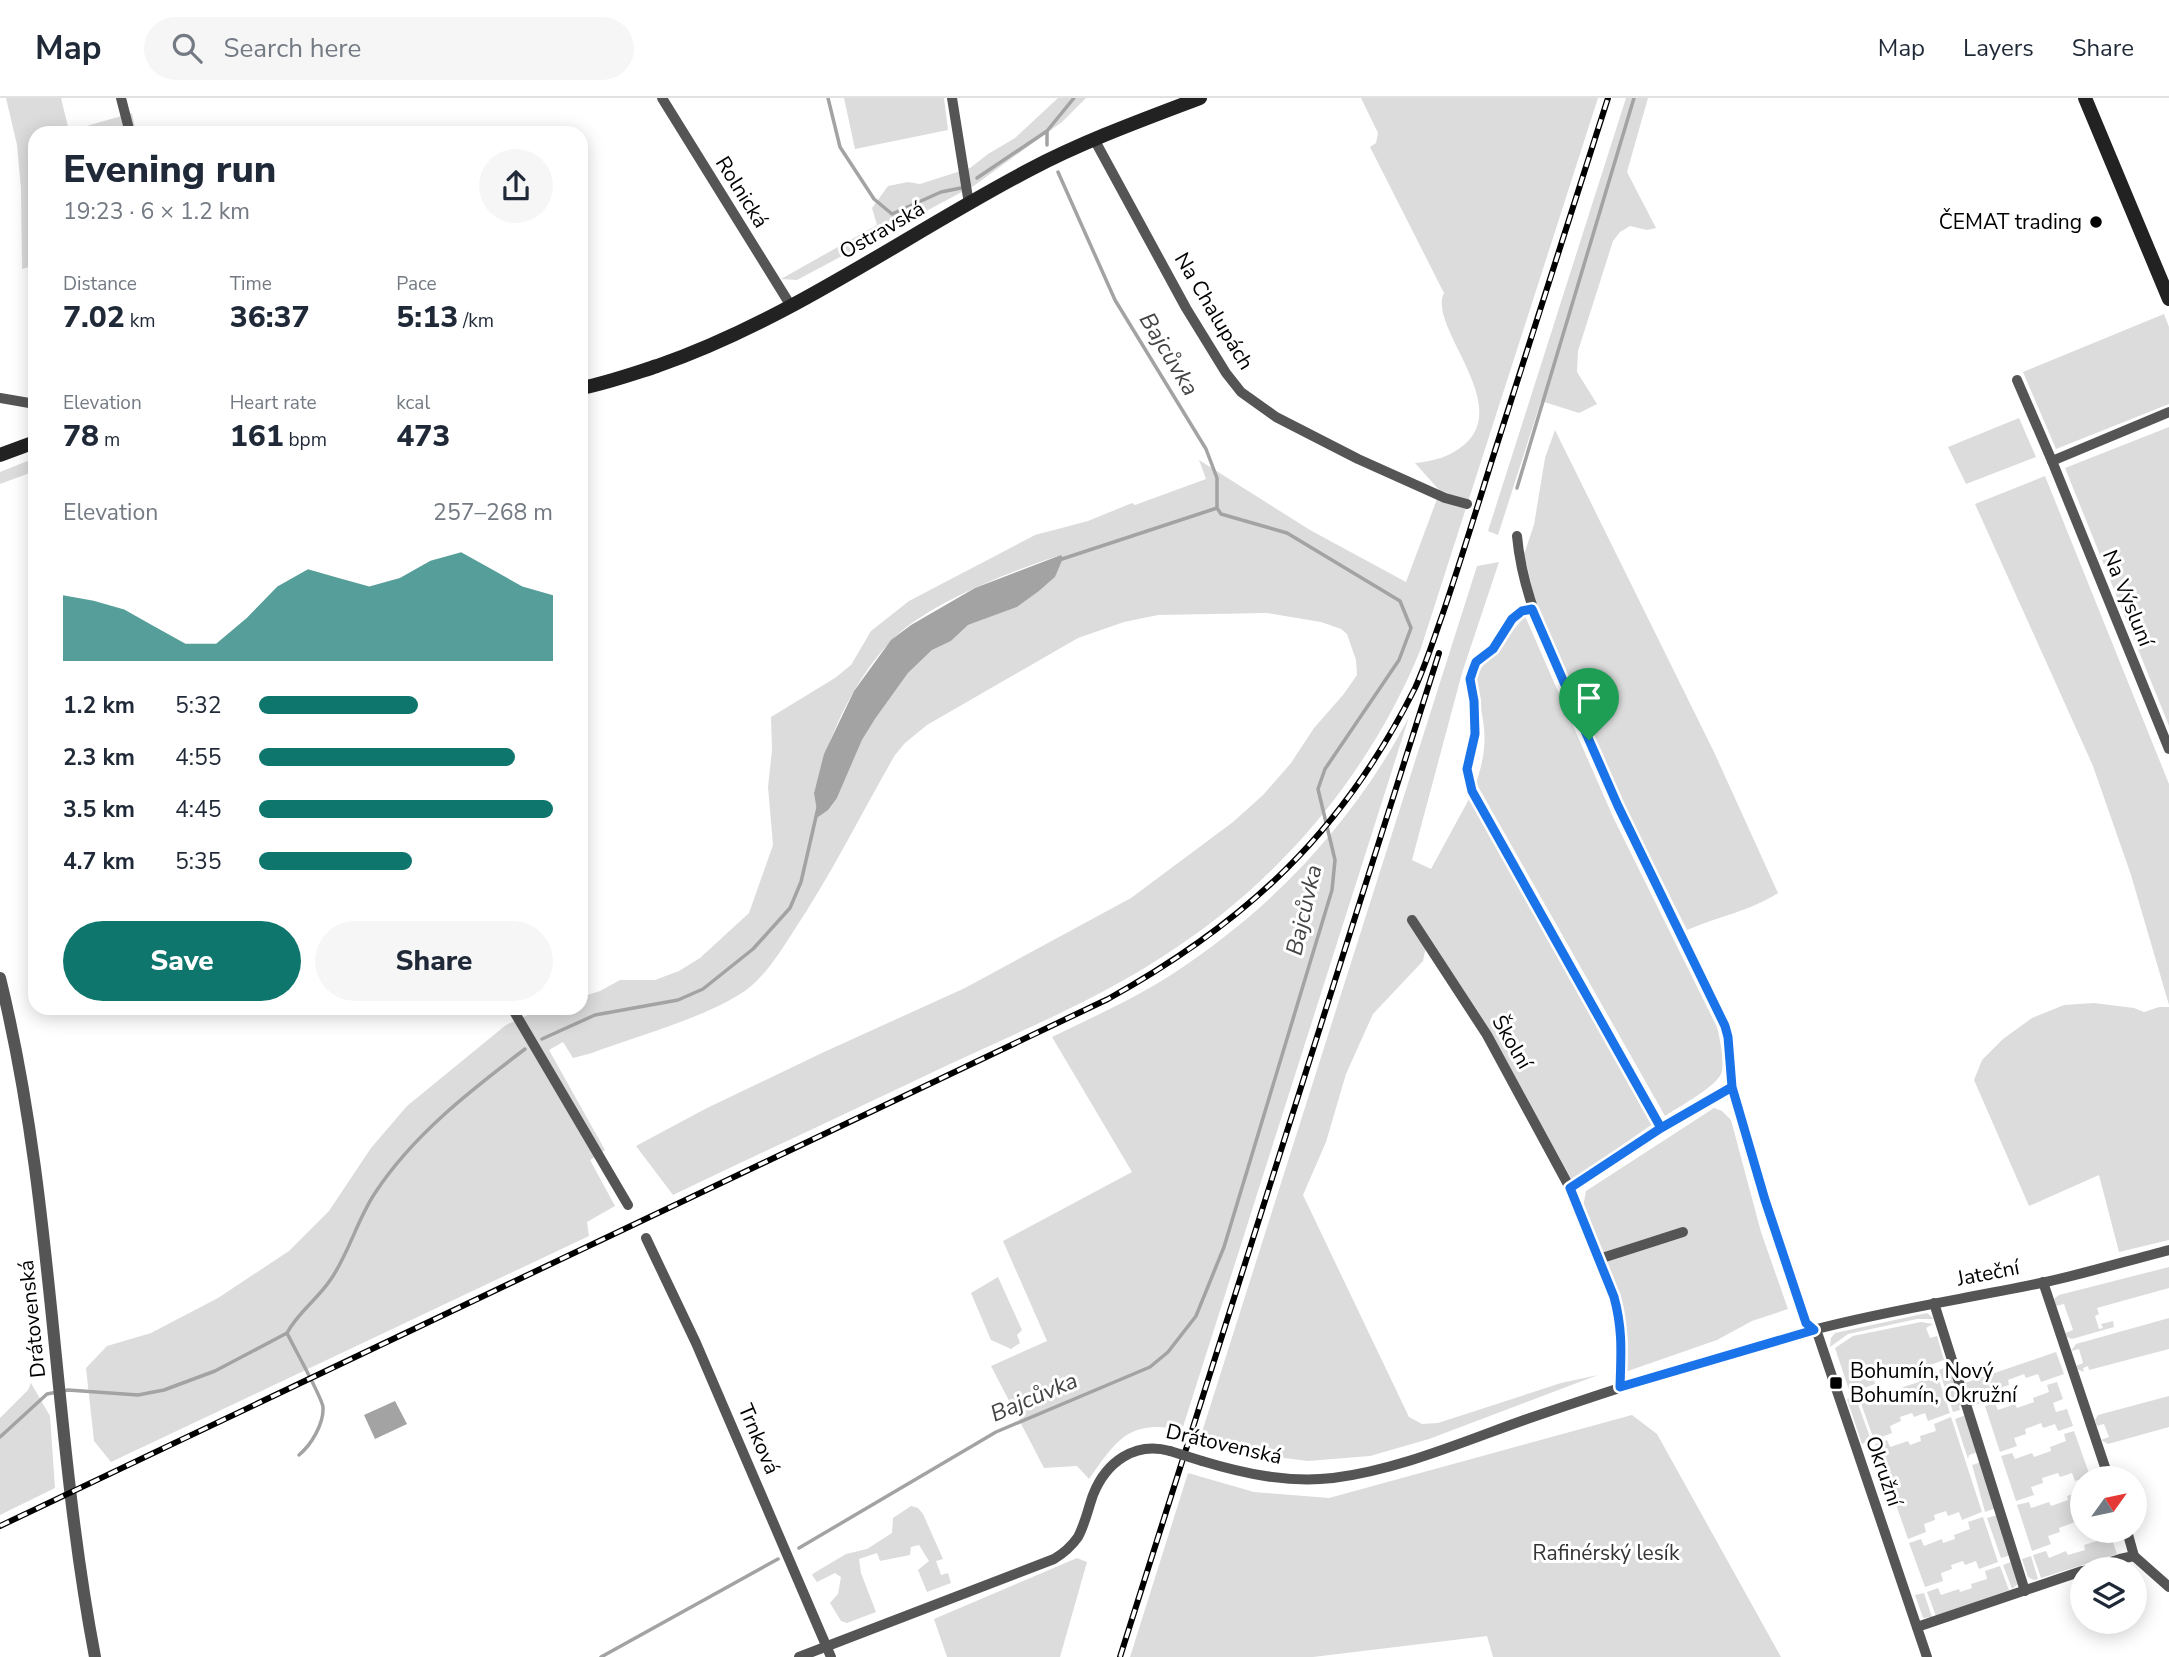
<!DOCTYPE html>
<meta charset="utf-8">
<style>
:root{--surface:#fff;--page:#f6f6f7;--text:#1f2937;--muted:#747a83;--line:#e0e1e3;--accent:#0f766e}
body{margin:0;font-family:"Nunito Sans",sans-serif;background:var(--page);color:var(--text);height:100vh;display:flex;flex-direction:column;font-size:26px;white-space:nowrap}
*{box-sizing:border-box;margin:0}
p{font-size:23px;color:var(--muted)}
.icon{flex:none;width:38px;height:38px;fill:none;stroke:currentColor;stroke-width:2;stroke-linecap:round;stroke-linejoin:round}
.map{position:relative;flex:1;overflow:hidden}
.drawer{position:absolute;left:28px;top:28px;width:560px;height:889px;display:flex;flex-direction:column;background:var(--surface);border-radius:21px;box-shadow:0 4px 18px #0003}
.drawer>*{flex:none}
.needle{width:46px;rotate:57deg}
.tools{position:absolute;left:2070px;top:1368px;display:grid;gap:14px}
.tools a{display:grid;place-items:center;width:77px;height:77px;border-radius:50%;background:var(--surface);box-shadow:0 4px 18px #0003;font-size:35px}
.pin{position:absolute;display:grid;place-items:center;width:60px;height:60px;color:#fff;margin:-72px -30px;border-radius:50% 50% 50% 0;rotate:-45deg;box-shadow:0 0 7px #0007}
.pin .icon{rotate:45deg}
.round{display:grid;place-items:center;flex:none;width:74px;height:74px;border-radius:37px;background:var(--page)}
.summary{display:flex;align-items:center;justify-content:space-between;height:119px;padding:0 35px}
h1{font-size:38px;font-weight:800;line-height:52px}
.stats{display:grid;grid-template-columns:repeat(3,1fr);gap:10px;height:119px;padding:7px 35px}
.stats div{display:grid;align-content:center}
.stats b{font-size:30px;font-weight:800}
.stats small{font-size:19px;font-weight:400}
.stats p{font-size:19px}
.chart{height:196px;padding:14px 35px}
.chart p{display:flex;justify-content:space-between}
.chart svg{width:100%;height:126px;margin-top:7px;fill:var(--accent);opacity:.7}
.cta{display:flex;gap:14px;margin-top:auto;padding:14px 35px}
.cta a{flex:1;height:80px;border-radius:42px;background:var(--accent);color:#fff;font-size:28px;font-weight:800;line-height:80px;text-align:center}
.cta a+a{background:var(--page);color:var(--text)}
ul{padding:0 35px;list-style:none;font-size:23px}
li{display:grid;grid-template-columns:112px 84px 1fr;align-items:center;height:52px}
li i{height:18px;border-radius:9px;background:var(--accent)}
header{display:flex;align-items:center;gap:42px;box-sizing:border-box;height:98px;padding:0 35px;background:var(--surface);border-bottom:2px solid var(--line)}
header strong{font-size:33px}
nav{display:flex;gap:38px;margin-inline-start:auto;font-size:24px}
.search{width:490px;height:63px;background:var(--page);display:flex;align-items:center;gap:18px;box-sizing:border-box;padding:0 24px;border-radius:38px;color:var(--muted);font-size:26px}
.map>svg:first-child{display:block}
.green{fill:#dcdcdc;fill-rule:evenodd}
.water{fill:#a3a3a3}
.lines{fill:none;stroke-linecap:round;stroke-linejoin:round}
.stream{stroke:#a3a3a3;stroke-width:3.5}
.minor{stroke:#555;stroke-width:10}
.tertiary{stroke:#555;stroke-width:12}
.secondary{stroke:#222;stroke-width:14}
.rail-casing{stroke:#000;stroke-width:6}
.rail{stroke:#fff;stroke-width:3.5;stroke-dasharray:10;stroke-linecap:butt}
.minor-bridge{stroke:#555;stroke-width:10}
.route-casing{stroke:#fff;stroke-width:14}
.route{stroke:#1a73e8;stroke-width:9}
.poi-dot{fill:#000;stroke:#fff;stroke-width:2.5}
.labels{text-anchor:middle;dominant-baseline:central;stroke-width:6;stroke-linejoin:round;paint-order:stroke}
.street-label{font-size:21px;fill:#000;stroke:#fff}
.poi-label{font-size:21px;fill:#000;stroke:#fff;text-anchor:end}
.park-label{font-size:21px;fill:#333;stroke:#fff}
.water-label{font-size:23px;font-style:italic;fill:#444;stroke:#fff}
</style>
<header>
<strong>Map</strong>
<div class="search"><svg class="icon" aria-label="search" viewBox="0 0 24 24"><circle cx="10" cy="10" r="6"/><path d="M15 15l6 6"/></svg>Search here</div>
<nav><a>Map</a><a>Layers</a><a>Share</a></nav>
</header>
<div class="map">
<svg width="2169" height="1559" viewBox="0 0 2169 1559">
<rect width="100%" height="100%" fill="#fff"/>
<!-- green -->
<g class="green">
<polygon points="6,0 61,0 69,33 132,15 136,35 35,35 35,167 22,171 21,91 17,47"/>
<polygon points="844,0 944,0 948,32 855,51"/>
<polygon points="1058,0 1086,0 1062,24 975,87 797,182 781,181 877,127 872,110 888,88 908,84 920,86 970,70 988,56 1015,40"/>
<path d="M 1361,0 L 1598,0 L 1420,553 C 1368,679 1277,786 1162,859 C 1096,902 1021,933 950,966 C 858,1010 765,1053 673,1097 L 636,1048 L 705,1011 L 824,954 L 965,890 L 1131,800 L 1233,724 L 1263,697 L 1291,665 L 1314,630 L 1343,597 L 1357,577 L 1356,562 L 1347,536 L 1341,531 L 1321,524 L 1267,515 L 1158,517 L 1124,524 L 1078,540 L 927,627 L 905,645 L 895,657 C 861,716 831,777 793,834 C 778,857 762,884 737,898 C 697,922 637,938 592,955 L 573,960 L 563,944 L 549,952 L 605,1052 L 590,1062 L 615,1108 L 587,1124 L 589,1138 L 111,1364 L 94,1343 L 86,1270 L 107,1248 L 151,1235 L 218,1200 L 289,1153 L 329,1113 L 371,1050 L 407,1008 L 506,927 L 534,914 L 538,916 L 550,910 L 581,910 L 581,899 L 600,893 L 620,882 L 655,882 L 679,873 L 700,860 L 749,815 L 773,747 L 768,689 L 772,652 L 771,619 L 835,580 L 851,567 L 871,533 L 909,503 L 1035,437 L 1088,423 L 1132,405 L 1135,407 L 1206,381 L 1199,362 L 1310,432 L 1406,484 L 1440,393 L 1415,365 C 1434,363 1450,359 1465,346 C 1512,305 1427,228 1444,195 L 1370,49 L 1376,45 L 1378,35 ZM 1061,457 L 1055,479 L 1039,493 L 1017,509 L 968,527 L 951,543 L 932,552 L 908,575 L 875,621 L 862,642 L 837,700 L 814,695 C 828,640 851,586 890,544 C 924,507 1013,472 1061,457 Z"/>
<polygon points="1626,0 1648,0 1627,74 1656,130 1647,132 1630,128 1620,134 1613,143 1578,253 1577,274 1597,306 1579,315 1541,303 1498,437 1488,433"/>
<polygon points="2164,216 2169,229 2169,306 2056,351 2023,274"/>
<polygon points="2019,320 2036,359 1966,386 1948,349"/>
<polygon points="2169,329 2169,628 2065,370"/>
<path d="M 1555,332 L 1714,654 L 1778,795 C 1750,813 1717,819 1687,832 L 1630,719 L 1538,515 L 1524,456 L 1534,427 L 1545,360 Z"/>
<polygon points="35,360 35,373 0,386 0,374"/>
<polygon points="2045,378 2169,686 2169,907 2131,777 2093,668 1975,406"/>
<polygon points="1499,464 1462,575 1412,762 1431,771 1469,701 1654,1025 1572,1082 1481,920 1428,839 1423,863 1373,916 1346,976 1326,1044 1303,1097 1409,1319 1422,1326 1438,1325 1561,1285 1598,1277 1429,1341 1370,1358 1308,1363 1251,1356 1201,1337 1477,468"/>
<path d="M 1525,518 L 1614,721 L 1717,929 C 1720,942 1724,959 1722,973 C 1720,987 1678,1009 1665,1018 L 1476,685 C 1490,644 1485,625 1474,584 L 1476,576 Z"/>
<path d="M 1409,619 L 1182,1332 C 1130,1321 1117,1341 1089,1381 L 1077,1368 L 1044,1370 L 991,1268 L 1047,1243 L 1003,1143 L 1132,1074 L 1052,939 C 1093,919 1136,900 1174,875 C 1273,810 1354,724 1409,619 Z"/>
<polygon points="2094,905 2134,910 2144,914 2159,909 2169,909 2169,1142 2119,1154 2099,1077 2029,1108 1974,982 1982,962 2003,941 2032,920 2064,907"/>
<polygon points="1714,1010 1722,1013 1731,1022 1761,1134 1788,1211 1752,1223 1717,1242 1625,1274 1628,1244 1620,1198 1583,1109 1586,1093"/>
<polygon points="2169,1169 2169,1190 2097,1210 2099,1216 2095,1218 2099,1231 2103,1230 2101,1226 2113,1223 2114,1229 2072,1241 2067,1239 2065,1235 2073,1232 2064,1206 2056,1208 2054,1201 2059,1197"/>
<polygon points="998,1179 1022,1232 1017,1237 1020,1245 1011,1251 991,1242 971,1195"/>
<polygon points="1927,1215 1934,1221 1917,1221 1848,1236 1830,1249 1831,1240 1835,1235"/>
<polygon points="2169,1220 2169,1251 2089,1272 2088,1268 2083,1270 2084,1274 2077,1271 2076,1268 2083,1265 2079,1251 2071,1253 2076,1246"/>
<polygon points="1921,1224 1933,1226 1926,1230 1930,1240 1937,1238 1944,1262 1911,1274 1908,1266 1897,1270 1895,1266 1883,1270 1884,1274 1873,1278 1875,1286 1850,1295 1835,1250 1853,1238"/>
<polygon points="2056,1254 2064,1276 2041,1284 2038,1276 2026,1280 2024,1276 2008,1282 2009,1287 1997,1291 2000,1299 1972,1308 1965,1285"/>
<polygon points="1949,1268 1962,1307 1959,1308 1960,1312 1953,1314 1939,1272"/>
<polygon points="1935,1270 1950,1315 1928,1323 1925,1315 1914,1319 1912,1315 1900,1319 1901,1323 1890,1328 1892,1335 1874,1342 1858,1297 1870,1293 1872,1300 1891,1293 1892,1297 1904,1293 1903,1289 1919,1284 1917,1277"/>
<polygon points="2057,1284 2063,1301 2053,1305 2056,1314 2067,1311 2073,1328 2058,1333 2055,1326 2043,1330 2041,1325 2025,1331 2026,1336 2014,1340 2017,1348 2000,1354 1985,1308 1995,1305 1998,1312 2015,1306 2017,1310 2034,1304 2033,1300 2049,1294 2047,1287"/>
<polygon points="31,1285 50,1318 55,1390 0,1417 0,1320 28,1292"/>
<polygon points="1855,1298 1870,1339 1866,1341 1867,1344 1862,1346 1847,1301"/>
<polygon points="2169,1298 2169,1329 2108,1346 2101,1342 2109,1339 2104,1326 2097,1328 2095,1322 2098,1317"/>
<polygon points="1632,1317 1657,1336 1781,1559 1493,1559 1487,1538 1313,1559 1130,1559 1188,1375 1254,1394 1329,1400"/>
<polygon points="1966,1317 1978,1354 1969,1357 1968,1361 1955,1321"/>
<polygon points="1951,1319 1982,1414 1962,1422 1959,1414 1948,1418 1946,1413 1934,1417 1935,1422 1924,1426 1926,1434 1908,1441 1875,1346 1887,1342 1890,1349 1908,1343 1910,1347 1921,1343 1920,1338 1936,1333 1934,1326"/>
<polygon points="2074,1333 2090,1378 2075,1383 2072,1375 2060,1379 2058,1375 2042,1380 2043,1385 2031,1389 2034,1397 2016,1403 2001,1358 2012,1355 2015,1361 2032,1355 2034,1359 2051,1353 2050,1349 2066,1343 2064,1336"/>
<polygon points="1971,1363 1972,1367 1981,1364 1996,1410 1985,1414"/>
<polygon points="2082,1393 2082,1426 2077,1428 2075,1424 2059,1430 2060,1434 2048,1438 2051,1446 2032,1453 2017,1407 2029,1404 2031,1410 2049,1404 2051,1408 2068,1402 2067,1398"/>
<polygon points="911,1408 918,1410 923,1416 943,1461 936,1463 941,1477 948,1475 951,1485 927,1494 918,1472 929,1463 919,1447 911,1449 910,1457 880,1463 877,1455 859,1461 861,1475 876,1514 847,1525 841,1523 830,1505 838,1496 841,1479 835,1475 817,1484 812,1477 814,1475 846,1456 867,1451 892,1435 893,1420"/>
<polygon points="1997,1417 2011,1457 2001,1460 1987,1420"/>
<polygon points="1983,1419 1998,1464 1979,1471 1976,1463 1965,1467 1963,1463 1951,1467 1952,1471 1941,1475 1943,1483 1925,1489 1909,1445 1921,1441 1924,1448 1942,1441 1943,1445 1955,1441 1954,1437 1970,1431 1968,1424"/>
<polygon points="2102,1433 2109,1433 2117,1456 2041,1480 2033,1457 2046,1453 2049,1460 2066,1453 2068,1457 2085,1452 2084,1447 2100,1442 2098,1434"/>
<polygon points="2031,1458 2038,1481 2034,1482 2028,1479 2022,1461"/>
<polygon points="1077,1460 1087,1464 1060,1559 947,1559 934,1521"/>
<polygon points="2013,1463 2019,1485 2012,1491 2003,1467"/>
<polygon points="2000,1468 2009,1492 1936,1518 1927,1494 1938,1490 1941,1497 1959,1491 1960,1494 1972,1490 1971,1486 1987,1481 1985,1473"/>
<polygon points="1924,1495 1932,1519 1923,1520 1915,1497"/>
</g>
<!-- water -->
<g class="water">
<polygon points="1061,457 1063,460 1055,479 1039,493 1017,509 968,527 951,543 932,552 908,575 875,621 862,642 837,700 828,712 818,719 814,695 824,656 854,593 891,542 911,527 975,490"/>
<polygon points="395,1303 407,1326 375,1341 364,1317"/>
</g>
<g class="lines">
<!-- stream -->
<g class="stream">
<polyline points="828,0 840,49 874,101 892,116 941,94 961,90"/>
<polyline points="1047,47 1047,33 1074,0"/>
<polyline points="977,80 1047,33"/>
<polyline points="1517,390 1634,0"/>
<polyline points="1059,462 1217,410"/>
<polyline points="542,941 595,917 678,902 703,891 753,851 790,810 801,784 818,710"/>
<polyline points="0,1339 47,1296 68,1292 138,1297 164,1292 215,1273 287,1235"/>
<path d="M 299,1357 C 311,1347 324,1326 323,1309 C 322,1299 293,1248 287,1235 C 298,1214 318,1201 331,1181 C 349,1155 357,1122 375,1095 C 413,1037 470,993 525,951"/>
<polyline points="799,1450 996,1334 1150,1269 1168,1254 1196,1218 1224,1149 1332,792 1335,762 1318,691 1325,671 1399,562 1411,530 1400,503 1287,435 1221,416 1217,410 1217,380 1206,351 1115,202 1058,74"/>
<polyline points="601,1559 778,1461"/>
</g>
<!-- minor -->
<g class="minor">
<polyline points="121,0 130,35"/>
<polyline points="662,0 791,208"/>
<polyline points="952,0 969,106"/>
<polyline points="1094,41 1186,210 1226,275 1241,294 1276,319 1358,361 1445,400 1467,406"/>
<polyline points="2017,282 2052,363 2169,651"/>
<polyline points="0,300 35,306"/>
<polyline points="2052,363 2169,314"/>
<path d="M 1517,438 C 1523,503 1553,560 1579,619 C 1625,723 1675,825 1725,928 C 1730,949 1727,971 1733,992 C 1752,1071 1785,1147 1806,1225 L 1818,1237 L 1927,1559"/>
<polyline points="1532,511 1523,513 1512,521 1493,551 1476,564 1473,572 1470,581 1474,603 1475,636 1467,671 1472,693 1661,1030"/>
<path d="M 1412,822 L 1487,937 L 1570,1090 L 1614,1199 C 1623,1232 1621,1256 1621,1289"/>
<polyline points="512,910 628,1107"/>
<polyline points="1570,1090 1661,1030 1732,989"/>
<polyline points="646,1140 696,1245 831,1559"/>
<polyline points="1599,1161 1683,1134"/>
<polyline points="2043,1184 2109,1381"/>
<polyline points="1934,1205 2025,1493"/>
<path d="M 1202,1363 C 1245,1376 1288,1385 1333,1380 C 1399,1372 1467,1342 1530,1320 C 1623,1288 1717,1258 1813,1232 C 1888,1212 1965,1201 2041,1185 C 2084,1176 2126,1163 2169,1152"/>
<polyline points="2127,1433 2134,1458"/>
<polyline points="2086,1472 2120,1461 2134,1458 2169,1489"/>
<polyline points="1917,1529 2082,1473"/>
<path d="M 799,1559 L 1054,1461 C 1064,1455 1071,1449 1078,1439 C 1085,1426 1088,1411 1093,1397 C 1106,1364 1135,1343 1170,1353"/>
</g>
<!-- tertiary -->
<path class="tertiary" d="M 0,880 C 55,1103 52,1334 95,1559"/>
<!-- secondary -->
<g class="secondary">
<polyline points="2085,0 2169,201"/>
<path d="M 581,290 C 607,285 632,276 657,268 C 790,222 905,137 1029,72 C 1084,43 1142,22 1200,0"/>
<polyline points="0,357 35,344"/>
</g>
<!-- rail casing -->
<g class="rail-casing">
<g id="rail">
<path d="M 0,1428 L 1108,901 C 1247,824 1343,734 1415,590 C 1426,566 1434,540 1443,515 C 1460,465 1476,413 1492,362 C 1531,242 1569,121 1608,0"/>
<polyline points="1120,1559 1439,555"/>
</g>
</g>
<!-- rail -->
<use href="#rail" class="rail"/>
<!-- minor-bridge -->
<polyline class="minor-bridge" points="1170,1353 1202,1363"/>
</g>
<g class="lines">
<!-- route casing -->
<g class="route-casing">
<path id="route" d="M 1589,642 L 1618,708 L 1725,928 L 1728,939 L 1732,989 L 1661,1030 L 1570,1090 L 1614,1199 C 1623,1232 1621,1256 1620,1289 L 1814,1232 L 1806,1225 L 1765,1102 L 1732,989 L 1661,1030 L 1472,693 L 1467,671 L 1475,636 L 1474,603 L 1470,581 L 1473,572 L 1476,564 L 1493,551 L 1512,521 L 1522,513 L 1532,511 L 1589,642"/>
</g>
<!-- route -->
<use href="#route" class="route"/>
</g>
<!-- markers -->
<g class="poi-dot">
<circle cx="2096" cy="124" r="7"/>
<rect x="1829" y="1278" width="14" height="14" rx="3.5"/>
</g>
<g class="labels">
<!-- street labels -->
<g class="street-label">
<text transform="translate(742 94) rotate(58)">Rolnická</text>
<text transform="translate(882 132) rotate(-30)">Ostravská</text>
<text transform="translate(1214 213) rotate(59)">Na Chalupách</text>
<text transform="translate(2128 500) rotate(68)">Na Výsluní</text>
<text transform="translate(1512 944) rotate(60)">Školní</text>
<text transform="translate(1988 1175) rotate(-11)">Jateční</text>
<text transform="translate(32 1221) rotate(-96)">Drátovenská</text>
<text transform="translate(759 1341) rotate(67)">Trnková</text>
<text transform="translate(1224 1346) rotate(13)">Drátovenská</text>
<text transform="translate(1884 1373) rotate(71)">Okružní</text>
</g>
<!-- poi labels -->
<g class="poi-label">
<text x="2082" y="124">ČEMAT trading</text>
<text x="1850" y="1273" text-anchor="start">Bohumín, Nový<tspan x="1850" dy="24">Bohumín, Okružní</tspan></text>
</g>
<!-- park labels -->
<g class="park-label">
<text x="1606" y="1455">Rafinérský lesík</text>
</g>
<!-- water labels -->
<g class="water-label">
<text transform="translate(1169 256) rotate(59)">Bajcůvka</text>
<text transform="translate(1304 812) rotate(-77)">Bajcůvka</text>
<text transform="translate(1034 1299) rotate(-23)">Bajcůvka</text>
</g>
</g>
</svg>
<div class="tools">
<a><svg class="needle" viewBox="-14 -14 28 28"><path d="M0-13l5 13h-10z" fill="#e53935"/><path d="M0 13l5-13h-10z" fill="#747a83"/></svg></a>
<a><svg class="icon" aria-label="layers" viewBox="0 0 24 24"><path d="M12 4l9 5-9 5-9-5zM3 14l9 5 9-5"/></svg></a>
</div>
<div class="pin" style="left:1589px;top:642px;background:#1e9e55"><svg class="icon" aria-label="arrive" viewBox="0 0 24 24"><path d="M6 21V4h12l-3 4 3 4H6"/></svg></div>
<section class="drawer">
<div class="summary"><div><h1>Evening run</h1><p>19:23 · 6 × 1.2 km</p></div><a class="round"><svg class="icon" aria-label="share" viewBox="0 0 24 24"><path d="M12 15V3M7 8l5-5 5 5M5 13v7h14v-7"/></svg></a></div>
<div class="stats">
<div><p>Distance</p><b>7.02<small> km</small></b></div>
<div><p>Time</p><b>36:37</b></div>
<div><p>Pace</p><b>5:13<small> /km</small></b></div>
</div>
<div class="stats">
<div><p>Elevation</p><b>78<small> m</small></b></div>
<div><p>Heart rate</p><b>161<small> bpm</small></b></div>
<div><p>kcal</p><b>473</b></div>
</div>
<div class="chart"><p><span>Elevation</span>257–268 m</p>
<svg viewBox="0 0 160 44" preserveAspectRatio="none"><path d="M0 44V21L10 23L20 26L30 32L40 38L50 38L60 29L70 18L80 12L90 15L100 18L110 15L120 9L130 6L140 12L150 18L160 21V44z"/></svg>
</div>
<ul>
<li><b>1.2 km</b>5:32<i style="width:54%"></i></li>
<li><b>2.3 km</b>4:55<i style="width:87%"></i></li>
<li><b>3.5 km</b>4:45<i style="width:100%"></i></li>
<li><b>4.7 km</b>5:35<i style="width:52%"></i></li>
</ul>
<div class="cta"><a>Save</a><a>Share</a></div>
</section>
</div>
